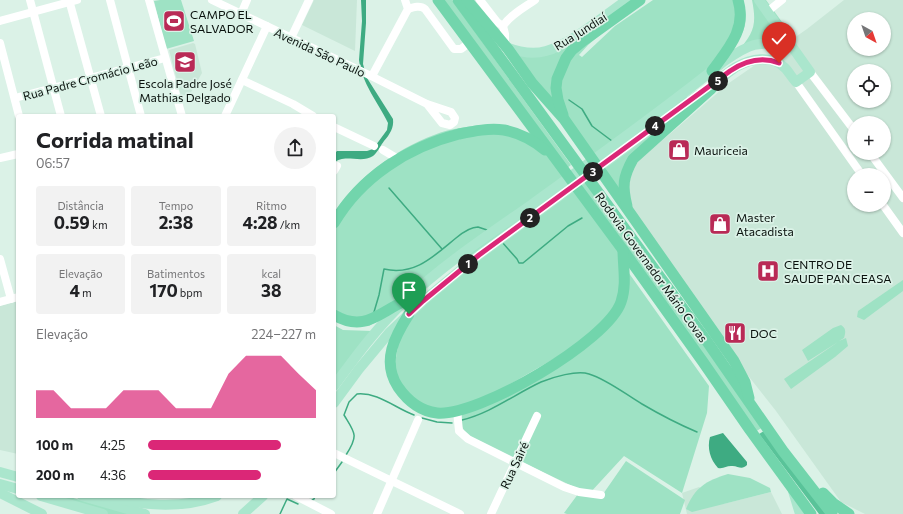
<!DOCTYPE html>
<html lang="pt">
<meta charset="utf-8">
<style>
:root{--surface:#fff;--page:#f2f2f2;--text:#202124;--muted:#757577;--accent:#db2777}
body{margin:0;font-family:Commissioner,sans-serif;background:var(--page);color:var(--text);height:100vh;display:flex;flex-direction:column;font-size:15px;white-space:nowrap}
*{box-sizing:border-box;margin:0}
p{font-size:13px;color:var(--muted)}
.icon{flex:none;width:22px;height:22px;fill:none;stroke:currentColor;stroke-width:2;stroke-linecap:round;stroke-linejoin:round}
.map{position:relative;flex:1;overflow:hidden}
.drawer{position:absolute;left:16px;top:114px;width:320px;height:384px;display:flex;flex-direction:column;background:var(--surface);border-radius:4px;box-shadow:0 1px 3px #0004}
.drawer>*{flex:none}
.needle{width:26px;rotate:140deg}
.buttons{position:absolute;left:847px;top:12px;display:grid;gap:8px}
.buttons a{display:grid;place-items:center;width:44px;height:44px;border-radius:50%;background:var(--surface);box-shadow:0 1px 3px #0004;font-size:20px}
.pin{position:absolute;display:grid;place-items:center;width:34px;height:34px;color:#fff;margin:-41px -17px;border-radius:50% 50% 50% 0;rotate:-45deg;box-shadow:0 0 4px #0007}
.pin .icon{rotate:45deg}
.km{position:absolute;width:20px;height:20px;margin:-10px;border-radius:50%;background:#222;color:#fff;font-size:11px;line-height:20px;text-align:center}
.round{display:grid;place-items:center;flex:none;width:42px;height:42px;border-radius:21px;background:var(--page)}
.overview{display:flex;align-items:center;justify-content:space-between;height:68px;padding:0 20px}
h1{font-size:22px;font-weight:700;line-height:30px}
.stats{display:grid;grid-template-columns:repeat(3,1fr);gap:6px;height:68px;padding:4px 20px}
.stats div{display:grid;align-content:center;border-radius:4px;background:var(--page);text-align:center}
.stats b{font-size:17px;font-weight:700}
.stats small{font-size:11px;font-weight:400}
.stats p{font-size:11px}
.chart{height:112px;padding:8px 20px}
.chart p{display:flex;justify-content:space-between}
.chart svg{width:100%;height:72px;margin-top:4px;fill:var(--accent);opacity:.7}
ul{padding:0 20px;list-style:none;font-size:13px}
li{display:grid;grid-template-columns:64px 48px 1fr;align-items:center;height:30px}
li i{height:10px;border-radius:5px;background:var(--accent)}
.map>svg:first-child{display:block}
.built{fill:#c9e7d8;fill-rule:evenodd}
.green{fill:#9ee2c4}
.forest{fill:#59c399}
.water{fill:#3eab82}
.lines{fill:none;stroke-linecap:round;stroke-linejoin:round}
.stream{stroke:#3eab82;stroke-width:1.5}
.minor{stroke:#fff;stroke-width:8}
.major{stroke:#aae6cd;stroke-width:10}
.highway{stroke:#72d5ac;stroke-width:11}
.route-casing{stroke:#fff;stroke-width:8}
.route{stroke:#db2777;stroke-width:5}
.labels{text-anchor:middle;dominant-baseline:central;stroke-width:3.5;stroke-linejoin:round;paint-order:stroke}
.poi-label{font-size:12px;fill:#09110d;stroke:#dbf2e7;text-anchor:start}
.street-label{font-size:12px;fill:#09110d;stroke:#dbf2e7}
</style>
<div class="map">
<svg width="903" height="514" viewBox="0 0 903 514">
<rect width="100%" height="100%" fill="#dbf2e7"/>
<!-- built -->
<g class="built">
<polygon points="314,0 357,0 355,51 302,25"/>
<path d="M 844,0 L 903,0 L 903,514 L 865,514 L 841,502 L 776,411 L 705,321 L 632,218 L 626,192 L 632,165 L 671,133 L 729,83 L 807,29 ZM 854,19 L 884,19 L 884,49 L 854,49 ZM 854,71 L 884,71 L 884,101 L 854,101 ZM 854,123 L 884,123 L 884,153 L 854,153 ZM 854,175 L 884,175 L 884,205 L 854,205 Z"/>
<polygon points="193,43 195,44 202,73 190,94 181,96 169,50"/>
<polygon points="18,301 18,454 0,450 0,306"/>
<polygon points="699,487 723,504 771,492 782,514 687,514 682,493"/>
</g>
<!-- green -->
<g class="green">
<polygon points="160,0 181,0 194,41 166,49 154,1"/>
<polygon points="441,0 452,0 571,165 566,169"/>
<path d="M 653,0 L 743,0 C 753,32 735,46 713,65 C 702,73 692,82 681,90 L 693,105 L 631,160 L 622,204 L 508,49 L 541,54 L 632,8 L 588,45 L 579,55 L 582,57 L 615,26 Z"/>
<path d="M 752,0 L 766,0 L 795,40 C 770,34 758,38 737,52 C 754,33 757,25 752,0 Z"/>
<path d="M 491,124 L 541,140 L 623,250 L 623,296 L 590,338 L 474,405 L 420,411 L 393,376 L 401,327 L 470,261 L 469,251 L 392,313 L 369,326 L 358,321 L 334,312 L 334,213 C 355,179 396,149 434,135 C 451,128 472,126 491,124 Z"/>
<path d="M 585,181 C 646,262 702,346 763,427 L 755,432 L 578,186 Z"/>
<polygon points="626,269 709,386 707,413 682,493 624,456 589,494 467,436 461,425 462,414 612,324"/>
<polygon points="903,280 903,291 864,320 857,317 858,311"/>
<polygon points="334,325 343,330 372,331 334,378"/>
<path d="M 841,325 C 846,328 846,332 844,338 L 839,341 L 846,338 L 848,346 L 835,357 L 791,389 L 784,379 L 838,342 L 808,361 L 802,350 L 833,328 Z"/>
<polygon points="626,461 685,500 680,514 567,514 564,513 578,494 601,497"/>
<path d="M 728,474 L 750,478 L 770,488 L 771,492 L 692,512 L 686,509 C 695,487 706,481 728,474 Z"/>
<polygon points="45,496 66,496 131,514 100,514"/>
</g>
<!-- forest -->
<polygon class="forest" points="767,429 831,514 819,514 759,434"/>
<!-- water -->
<g class="water">
<path d="M 361,0 L 366,0 L 366,23 L 363,64 L 367,78 L 393,119 C 394,128 390,134 384,141 C 381,145 377,153 373,156 C 361,164 344,153 334,163 L 334,154 L 337,151 L 367,151 L 373,149 L 387,130 L 388,123 C 378,102 362,84 359,60 L 362,21 Z"/>
<path d="M 723,433 L 747,462 L 747,465 C 741,471 738,465 731,466 C 726,466 724,469 718,468 C 710,459 707,448 710,437 Z"/>
</g>
<g class="lines">
<!-- stream -->
<g class="stream">
<polyline points="569,100 582,109 592,126 612,141"/>
<polyline points="389,188 442,249"/>
<polyline points="502,242 517,259 519,263 523,263 568,226 582,218"/>
<path d="M 374,312 L 379,295 L 384,269 C 415,276 434,256 456,238 C 462,233 470,227 478,227 C 481,228 484,229 487,230"/>
<polyline points="422,418 437,422 452,423"/>
<path d="M 462,420 C 491,413 515,394 541,382 C 553,377 577,370 589,374 C 608,380 625,394 642,404 C 659,414 678,424 697,432"/>
<path d="M 346,455 C 359,435 355,433 344,415 L 349,402 L 357,394 C 378,392 395,408 414,415"/>
<polyline points="334,473 342,462"/>
<polyline points="312,500 314,499 315,496"/>
<polyline points="280,514 287,499 298,504"/>
</g>
<!-- minor -->
<g class="minor">
<polyline points="30,0 61,116"/>
<polyline points="69,0 101,116"/>
<polyline points="110,0 141,116"/>
<polyline points="149,0 182,116"/>
<polyline points="212,0 359,70 427,104 451,112 455,118 454,122 450,125 442,123 427,104"/>
<polyline points="480,0 497,22 503,26"/>
<path d="M 408,9 C 414,7 420,5 425,9 L 454,49 L 461,49 L 469,43"/>
<polyline points="767,12 782,0"/>
<polyline points="241,14 247,0"/>
<polyline points="0,21 77,0"/>
<polyline points="291,38 309,0"/>
<polyline points="0,43 19,116"/>
<path d="M 505,45 L 505,34 L 503,26 C 510,15 525,7 535,0"/>
<polyline points="810,72 854,130"/>
<polyline points="372,76 408,9 405,0"/>
<polyline points="242,80 293,104 313,116"/>
<polyline points="796,82 862,175"/>
<polyline points="15,98 165,58"/>
<polyline points="225,116 267,26"/>
<polyline points="334,127 374,146"/>
<polyline points="383,150 398,159"/>
<polyline points="870,153 903,198"/>
<polyline points="0,158 18,154"/>
<polyline points="334,171 337,166"/>
<polyline points="883,205 903,233"/>
<polyline points="0,259 11,299"/>
<polyline points="0,302 18,297"/>
<polyline points="457,411 459,431 468,439 564,487 579,492 601,495"/>
<polyline points="334,453 460,514"/>
<polyline points="296,496 331,514"/>
<polyline points="377,514 418,420"/>
<polyline points="491,514 537,416"/>
</g>
<!-- major -->
<g class="major">
<path d="M 506,47 C 519,52 532,55 546,51 C 570,45 605,15 627,0"/>
<path d="M 713,84 C 721,79 728,72 736,67 C 750,59 772,54 785,68 C 789,72 792,78 796,82 L 810,72 L 759,0"/>
<path d="M 334,386 C 356,356 378,326 406,300 C 444,264 488,235 531,205 C 596,158 661,112 723,62 C 732,56 743,48 754,45 C 766,42 778,44 790,44"/>
<polyline points="334,403 359,369 389,333 423,301 479,255 698,95"/>
<polyline points="0,472 18,477"/>
<polyline points="0,484 18,489"/>
<polyline points="793,491 800,514"/>
<polyline points="0,493 42,514"/>
<polyline points="41,496 103,514"/>
<polyline points="82,496 145,514"/>
<path d="M 102,496 C 141,505 179,510 217,496"/>
<polyline points="243,514 263,496"/>
</g>
<!-- highway -->
<g class="highway">
<polyline points="438,0 623,250 703,362 750,430 811,514"/>
<polyline points="458,0 706,340 783,451 832,514"/>
<polyline points="467,0 508,49 532,83 564,119 734,361 745,382 749,398"/>
<path d="M 712,71 C 728,49 747,29 738,0"/>
<polyline points="563,115 558,100 556,88 557,79 566,58 572,50 583,41 640,0"/>
<path d="M 627,206 C 622,186 623,177 633,159 L 710,90 L 719,80"/>
<path d="M 334,223 C 361,177 408,147 459,134 C 474,131 489,128 504,130 C 520,133 533,140 545,150"/>
<path d="M 409,314 C 395,336 381,361 398,387 C 407,400 420,411 437,413 C 478,417 608,341 621,302 C 627,285 623,267 623,250"/>
<path d="M 334,315 C 365,333 379,312 405,301"/>
<polyline points="823,493 833,503 849,514"/>
</g>
</g>
<g class="lines">
<!-- route casing -->
<g class="route-casing">
<path id="route" d="M 409,314 L 423,301 L 479,255 L 730,71 C 745,61 761,56 779,63"/>
</g>
<!-- route -->
<use href="#route" class="route"/>
</g>
<!-- icons -->
<defs>
<g id="stadium-square" transform="scale(1.15)"><rect x="-9" y="-9" width="18" height="18" rx="4" fill="#b92a56" stroke="#dbf2e7"/><path d="M0-5a6.5 5 0 1 0 0 10a6.5 5 0 1 0 0-10ZM-3.5-1.8h7v3.6h-7Z" fill="#fff"/></g>
<g id="school-square" transform="scale(1.15)"><rect x="-9" y="-9" width="18" height="18" rx="4" fill="#b92a56" stroke="#dbf2e7"/><path d="M0-5L7-2L0 1L-7-2ZM-4 1L0 2.5L4 1V4Q0 6-4 4Z" fill="#fff"/></g>
<g id="shop-square" transform="scale(1.15)"><rect x="-9" y="-9" width="18" height="18" rx="4" fill="#b92a56" stroke="#dbf2e7"/><path d="M-5-2.5h2.3a2.7 3.5 0 0 1 5.4 0H5L5.5 6h-11ZM-1.5-2.5h3a1.5 2.3 0 0 0-3 0Z" fill="#fff"/></g>
<g id="hospital-square" transform="scale(1.15)"><rect x="-9" y="-9" width="18" height="18" rx="4" fill="#b92a56" stroke="#dbf2e7"/><path d="M-5-5h3v3.5h4V-5h3V5h-3V1.5h-4V5h-3Z" fill="#fff"/></g>
<g id="restaurant-square" transform="scale(1.15)"><rect x="-9" y="-9" width="18" height="18" rx="4" fill="#b92a56" stroke="#dbf2e7"/><path d="M-5-6h1v4h1v-4h1v4h1v-4h1v5L-1.5 .5V6h-2V.5L-5-1ZM5-6V6H3V1.5H1.5Q1.5-4 5-6Z" fill="#fff"/></g>
</defs>
<g fill-rule="evenodd">
<use href="#stadium-square" x="174" y="21"/>
<use href="#school-square" x="185" y="62"/>
<use href="#shop-square" x="679" y="150"/>
<use href="#shop-square" x="720" y="224"/>
<use href="#hospital-square" x="768" y="271"/>
<use href="#restaurant-square" x="735" y="333"/>
</g>
<g class="labels">
<!-- poi labels -->
<g class="poi-label">
<text x="190" y="14">CAMPO EL<tspan x="190" dy="14">SALVADOR</tspan></text>
<text x="185" y="83" text-anchor="middle">Escola Padre José<tspan x="185" dy="14">Mathias Delgado</tspan></text>
<text x="694" y="150">Mauriceia</text>
<text x="736" y="217">Master<tspan x="736" dy="14">Atacadista</tspan></text>
<text x="784" y="264">CENTRO DE<tspan x="784" dy="14">SAUDE PAN CEASA</tspan></text>
<text x="750" y="333">DOC</text>
</g>
<!-- street labels -->
<g class="street-label">
<text transform="translate(580 31) rotate(-32)">Rua Jundiaí</text>
<text transform="translate(320 52) rotate(25)">Avenida São Paulo</text>
<text transform="translate(90 78) rotate(-15)">Rua Padre Cromácio Leão</text>
<text transform="translate(652 267) rotate(54)">Rodovia Governador Mário Covas</text>
<text transform="translate(514 465) rotate(-65)">Rua Sairé</text>
</g>
</g>
</svg>
<div class="buttons">
<a><svg class="needle" viewBox="-14 -14 28 28"><path d="M0-13l5 13h-10z" fill="#e53935"/><path d="M0 13l5-13h-10z" fill="#757577"/></svg></a>
<a><svg class="icon" aria-label="locate" viewBox="0 0 24 24"><circle cx="12" cy="12" r="6"/><path d="M12 2v4M12 18v4M2 12h4M18 12h4"/></svg></a>
<a>+</a>
<a>−</a>
</div>
<div class="pin" style="left:409px;top:314px;background:#1e9e55"><svg class="icon" aria-label="arrive" viewBox="0 0 24 24"><path d="M6 21V4h12l-3 4 3 4H6"/></svg></div>
<div class="pin" style="left:779px;top:63px;background:#d93025"><svg class="icon" aria-label="check" viewBox="0 0 24 24"><path d="M5 12l5 5 9-10"/></svg></div>
<b class="km" style="left:468px;top:264px">1</b>
<b class="km" style="left:530px;top:218px">2</b>
<b class="km" style="left:593px;top:172px">3</b>
<b class="km" style="left:655px;top:126px">4</b>
<b class="km" style="left:718px;top:81px">5</b>
<section class="drawer">
<div class="overview"><div><h1>Corrida matinal</h1><p>06:57</p></div><a class="round"><svg class="icon" aria-label="share" viewBox="0 0 24 24"><path d="M12 15V3M7 8l5-5 5 5M5 13v7h14v-7"/></svg></a></div>
<div class="stats">
<div><p>Distância</p><b>0.59<small> km</small></b></div>
<div><p>Tempo</p><b>2:38</b></div>
<div><p>Ritmo</p><b>4:28<small> /km</small></b></div>
</div>
<div class="stats">
<div><p>Elevação</p><b>4<small> m</small></b></div>
<div><p>Batimentos</p><b>170<small> bpm</small></b></div>
<div><p>kcal</p><b>38</b></div>
</div>
<div class="chart"><p><span>Elevação</span>224–227 m</p>
<svg viewBox="0 0 160 44" preserveAspectRatio="none"><path d="M0 44V27L10 27L20 38L30 38L40 38L50 27L60 27L70 27L80 38L90 38L100 38L110 17L120 6L130 6L140 6L150 17L160 27V44z"/></svg>
</div>
<ul>
<li><b>100 m</b>4:25<i style="width:79%"></i></li>
<li><b>200 m</b>4:36<i style="width:67%"></i></li>
</ul>
</section>
</div>
